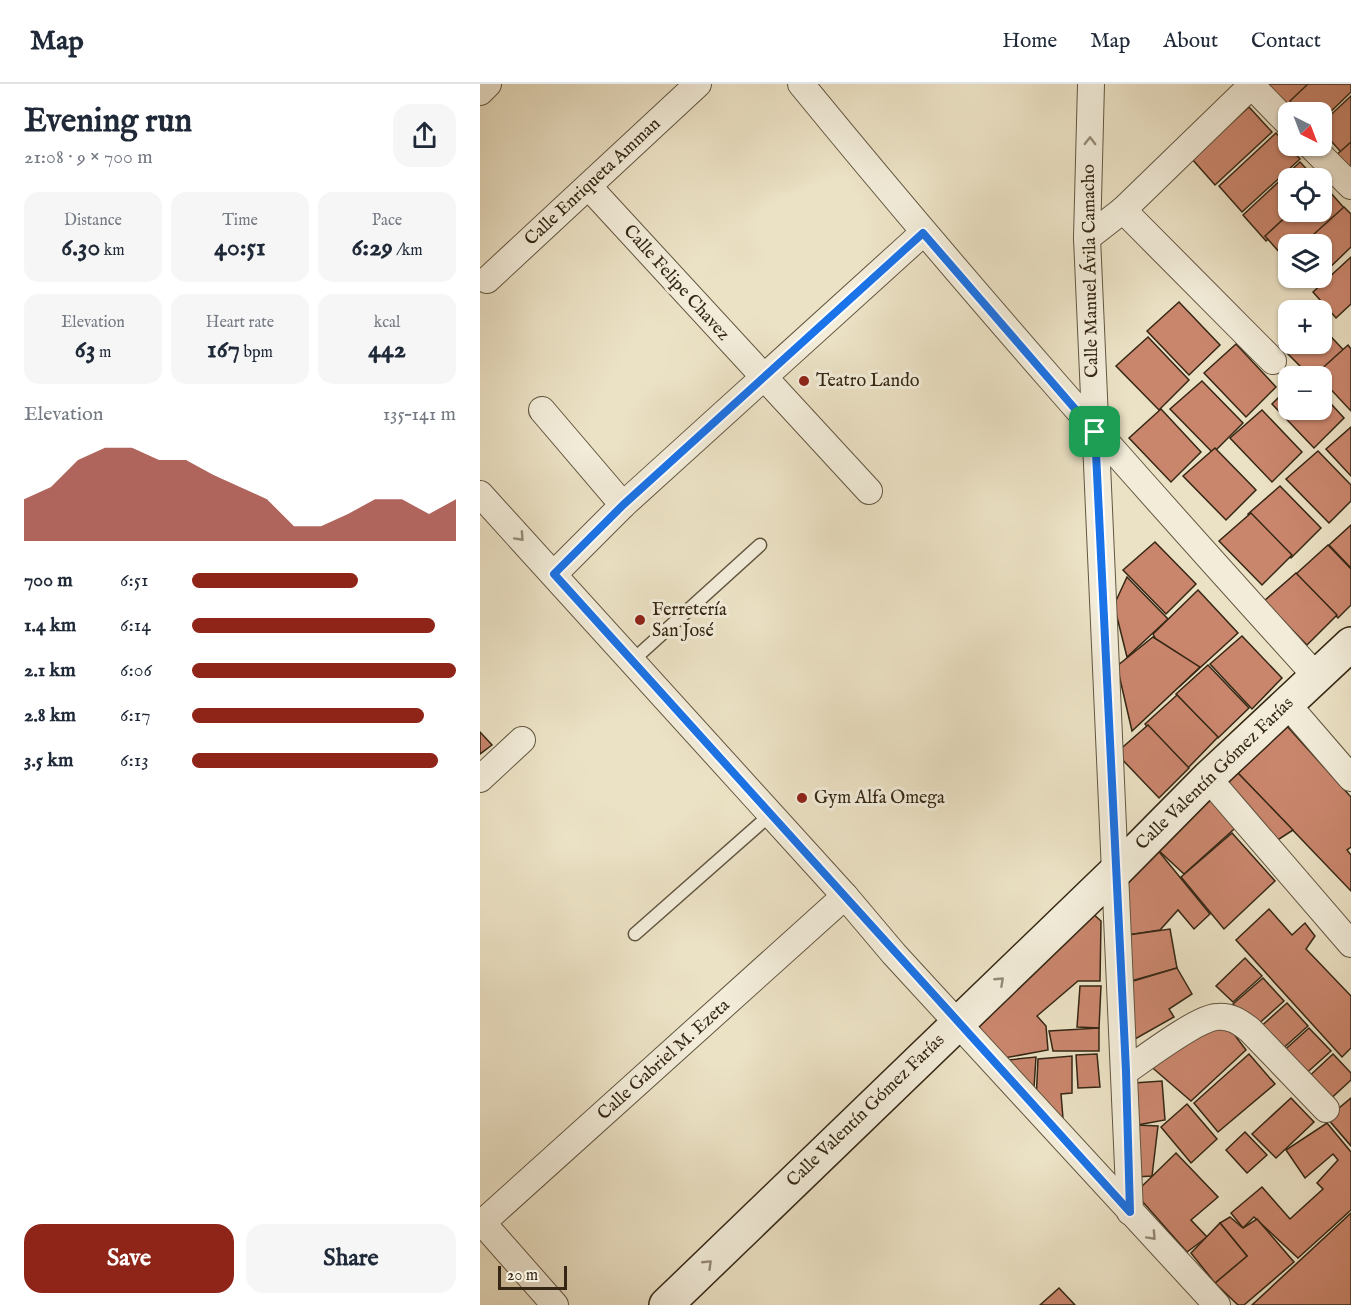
<!DOCTYPE html>
<meta charset="utf-8">
<style>
:root{--surface:#fff;--page:#f6f6f7;--text:#1f2937;--muted:#747a83;--line:#e0e1e3;--accent:#8f2418}
body{margin:0;font-family:"IM FELL English",serif;background:var(--page);color:var(--text);height:100vh;display:flex;flex-direction:column;font-size:22px;white-space:nowrap}
*{box-sizing:border-box;margin:0}
p{font-size:20px;color:var(--muted)}
.icon{flex:none;width:33px;height:33px;fill:none;stroke:currentColor;stroke-width:2;stroke-linecap:round;stroke-linejoin:round}
.map{position:relative;flex:1;overflow:hidden}
.panel{display:flex;flex-direction:column;background:var(--surface);width:480px}
.panel>*{flex:none}
.needle{width:39px;rotate:138deg}
.buttons{position:absolute;left:798px;top:18px;display:grid;gap:12px}
.buttons a{display:grid;place-items:center;width:54px;height:54px;border-radius:12px;background:var(--surface);box-shadow:0 2px 4px #0004;font-size:30px}
.scale{position:absolute;left:18px;bottom:15px;width:69px;box-sizing:border-box;padding-left:6px;border:3px solid #352714;border-top:0;font-size:16px;line-height:21px;white-space:nowrap;color:#352714;-webkit-text-stroke:4px #f2ecd9;paint-order:stroke}
.pin{position:absolute;display:grid;place-items:center;width:51px;height:51px;color:#fff;margin:-26px;border-radius:12px;box-shadow:0 3px 9px #0006}
.round{display:grid;place-items:center;flex:none;width:63px;height:63px;border-radius:18px;background:var(--page)}
.head{display:flex;align-items:center;justify-content:space-between;height:102px;padding:0 24px}
h1{font-size:33px;font-weight:700;line-height:45px}
.figures{display:grid;grid-template-columns:repeat(3,1fr);gap:9px;height:102px;padding:6px 24px}
.figures div{display:grid;align-content:center;border-radius:15px;background:var(--page);text-align:center}
.figures b{font-size:26px;font-weight:700}
.figures small{font-size:16px;font-weight:400}
.figures p{font-size:16px}
.chart{height:168px;padding:12px 24px}
.chart p{display:flex;justify-content:space-between}
.chart svg{width:100%;height:108px;margin-top:6px;fill:var(--accent);opacity:.7}
.button{display:flex;gap:12px;margin-top:auto;padding:12px 24px}
.button a{flex:1;height:69px;border-radius:18px;background:var(--accent);color:#fff;font-size:24px;font-weight:700;line-height:69px;text-align:center}
.button a+a{background:var(--page);color:var(--text)}
ul{padding:0 24px;list-style:none;font-size:20px}
li{display:grid;grid-template-columns:96px 72px 1fr;align-items:center;height:45px}
li i{height:15px;border-radius:8px;background:var(--accent)}
header{display:flex;align-items:center;gap:36px;box-sizing:border-box;height:84px;padding:0 30px;background:var(--surface);border-bottom:2px solid var(--line)}
header strong{font-size:28px}
nav{display:flex;gap:33px;margin-inline-start:auto;font-size:21px}
main{display:flex;flex:1;min-height:0}
.map>svg:first-child{display:block}
.building{fill:#ca866d;stroke:#352714;stroke-width:1.5}
.lines{fill:none;stroke-linecap:round;stroke-linejoin:round}
.lane-casing{stroke:#625640;stroke-width:15}
.street-casing{stroke:#625640;stroke-width:28}
.secondary-casing{stroke:#352714;stroke-width:36}
.lane{stroke:#f2ecd9;stroke-width:12}
.street{stroke:#f2ecd9;stroke-width:26}
.secondary{stroke:#f2ecd9;stroke-width:33}
.oneway{stroke:#948a76}
.route-casing{stroke:#fff;stroke-width:12}
.route{stroke:#1a73e8;stroke-width:8}
.poi-dot{fill:#8f2418;stroke:#f2ecd9;stroke-width:2}
.labels{text-anchor:middle;dominant-baseline:central;stroke-width:6;stroke-linejoin:round;paint-order:stroke}
.street-label{font-size:18px;fill:#352714;stroke:#f2ecd9}
.poi-label{font-size:18px;fill:#352714;stroke:#f2ecd9;text-anchor:start}
</style>
<header>
<strong>Map</strong>
<nav><a>Home</a><a>Map</a><a>About</a><a>Contact</a></nav>
</header>
<main>
<section class="panel">
<div class="head"><div><h1>Evening run</h1><p>21:08 · 9 × 700 m</p></div><a class="round"><svg class="icon" aria-label="share" viewBox="0 0 24 24"><path d="M12 15V3M7 8l5-5 5 5M5 13v7h14v-7"/></svg></a></div>
<div class="figures">
<div><p>Distance</p><b>6.30<small> km</small></b></div>
<div><p>Time</p><b>40:51</b></div>
<div><p>Pace</p><b>6:29<small> /km</small></b></div>
</div>
<div class="figures">
<div><p>Elevation</p><b>63<small> m</small></b></div>
<div><p>Heart rate</p><b>167<small> bpm</small></b></div>
<div><p>kcal</p><b>442</b></div>
</div>
<div class="chart"><p><span>Elevation</span>135–141 m</p>
<svg viewBox="0 0 160 44" preserveAspectRatio="none"><path d="M0 44V27L10 22L20 11L30 6L40 6L50 11L60 11L70 17L80 22L90 27L100 38L110 38L120 33L130 27L140 27L150 33L160 27V44z"/></svg>
</div>
<ul>
<li><b>700 m</b>6:51<i style="width:63%"></i></li>
<li><b>1.4 km</b>6:14<i style="width:92%"></i></li>
<li><b>2.1 km</b>6:06<i style="width:100%"></i></li>
<li><b>2.8 km</b>6:17<i style="width:88%"></i></li>
<li><b>3.5 km</b>6:13<i style="width:93%"></i></li>
</ul>
<div class="button"><a>Save</a><a>Share</a></div>
</section>
<div class="map">
<svg width="871" height="1221" viewBox="0 0 871 1221">
<rect width="100%" height="100%" fill="#ebe1c4"/>
<filter id="stains"><feTurbulence type="fractalNoise" baseFrequency=".00333" numOctaves="4"/><feColorMatrix values="0 0 0 0 .2 0 0 0 0 .09 0 0 0 0 .02 0 0 0 .5 -.17"/></filter>
<radialGradient id="worn" r=".72"><stop offset=".6" stop-color="#630" stop-opacity="0"/><stop offset="1" stop-color="#630" stop-opacity=".3"/></radialGradient>
<!-- building -->
<g class="building">
<polygon points="788,0 835,0 810,24"/>
<polygon points="828,0 871,0 871,8 842,36 842,28 820,28 810,17"/>
<polygon points="871,12 871,59 861,68 842,47 842,39"/>
<polygon points="769,23 792,48 735,101 712,75"/>
<polygon points="796,49 820,75 762,128 739,102"/>
<polygon points="871,58 871,92 854,73"/>
<polygon points="820,78 835,94 808,94 808,128 818,128 786,157 763,131"/>
<polygon points="842,99 865,125 827,160 808,160 808,178 785,152 811,128 842,128"/>
<polygon points="864,123 871,130 871,163 842,191 842,160 823,160"/>
<polygon points="871,173 871,220 856,234 833,208"/>
<polygon points="699,218 740,261 709,291 667,247"/>
<polygon points="842,243 871,274 842,305 842,292 830,292 799,261 808,253 808,260 842,260"/>
<polygon points="668,253 709,296 679,326 636,282"/>
<polygon points="756,260 796,303 766,333 724,289"/>
<polygon points="868,261 871,265 871,327 842,296 842,292 836,290"/>
<polygon points="722,297 763,339 733,369 690,325"/>
<polygon points="808,304 808,326 842,326 842,310 864,334 834,364 792,320"/>
<polygon points="681,325 721,368 691,398 649,354"/>
<polygon points="782,326 822,368 792,398 750,354"/>
<polygon points="871,343 871,392 846,365"/>
<polygon points="735,364 776,406 746,436 703,392"/>
<polygon points="838,367 871,401 871,417 849,439 806,395"/>
<polygon points="800,402 841,444 811,474 768,430"/>
<polygon points="771,429 812,471 782,501 739,457"/>
<polygon points="871,441 871,484 849,461"/>
<polygon points="675,458 716,500 686,530 643,486"/>
<polygon points="848,461 871,485 871,521 858,534 816,490"/>
<polygon points="816,489 857,531 827,561 784,517"/>
<polygon points="647,493 688,535 647,573 634,521"/>
<polygon points="718,506 758,549 700,602 673,550"/>
<polygon points="762,552 802,594 772,625 730,580"/>
<polygon points="673,553 720,583 652,647 637,582"/>
<polygon points="728,581 769,624 738,654 696,610"/>
<polygon points="697,611 738,653 708,684 665,640"/>
<polygon points="805,640 871,713 871,763 867,766 871,771 871,807 757,688"/>
<polygon points="668,641 709,684 679,714 636,669"/>
<polygon points="0,648 12,661 0,670"/>
<polygon points="757,688 813,746 793,759 741,698"/>
<polygon points="735,708 762,738 704,790 676,764"/>
<polygon points="752,749 795,797 744,845 701,793"/>
<polygon points="676,764 730,830 714,845 698,826 680,846 648,851 645,797"/>
<polygon points="789,825 812,851 825,839 835,852 826,865 871,912 871,964 862,973 756,856"/>
<polygon points="610,827 621,837 620,897 598,897 557,932 566,942 568,966 519,975 488,940"/>
<polygon points="690,845 697,884 651,897 648,851"/>
<polygon points="765,874 782,892 753,918 736,902"/>
<polygon points="697,884 712,910 689,925 694,933 655,955 650,898"/>
<polygon points="783,894 804,917 775,943 753,920"/>
<polygon points="600,902 621,902 619,944 597,943"/>
<polygon points="807,919 828,942 799,968 777,946"/>
<polygon points="744,937 766,966 711,1017 668,980"/>
<polygon points="619,944 619,967 573,967 569,947"/>
<polygon points="829,944 851,967 822,993 799,971"/>
<polygon points="617,970 620,1003 598,1004 596,971"/>
<polygon points="769,970 795,1000 738,1048 714,1019"/>
<polygon points="853,970 871,989 871,996 846,1019 824,997"/>
<polygon points="592,972 592,1009 581,1010 583,1034 575,1035 556,1018 558,975"/>
<polygon points="556,973 554,1004 518,977"/>
<polygon points="682,997 685,1036 657,1041 654,999"/>
<polygon points="811,1014 834,1038 796,1074 772,1050"/>
<polygon points="871,1014 871,1062 847,1034"/>
<polygon points="707,1020 737,1055 711,1079 681,1043"/>
<polygon points="847,1039 871,1068 871,1126 818,1174 774,1133 763,1144 751,1129 782,1103 810,1135 843,1105 837,1099 858,1076 853,1070 825,1094 806,1066"/>
<polygon points="657,1041 678,1042 672,1092 656,1093"/>
<polygon points="765,1048 787,1071 767,1089 746,1066"/>
<polygon points="696,1069 738,1113 711,1136 727,1153 707,1168 655,1109"/>
<polygon points="871,1129 871,1221 772,1221"/>
<polygon points="750,1133 763,1144 777,1135 814,1178 764,1221 758,1221 735,1199 767,1172 740,1139"/>
<polygon points="740,1139 767,1172 735,1199 711,1169"/>
<polygon points="579,1204 595,1221 560,1221"/>
</g>
<g class="lines">
<!-- lane casing -->
<g class="lane-casing">
<g id="lane">
<polyline points="152,577 280,461"/>
<polyline points="155,850 291,730"/>
</g>
</g>
<!-- street casing -->
<g class="street-casing">
<g id="street">
<path d="M 321,0 C 487,203 660,398 836,592"/>
<polyline points="611,0 607,154 650,1128"/>
<polyline points="772,2 808,39"/>
<polyline points="0,8 8,0"/>
<polyline points="831,62 871,102"/>
<polyline points="109,103 389,407"/>
<polyline points="643,126 793,277"/>
<polyline points="607,154 643,126 773,0"/>
<polyline points="7,196 218,0"/>
<polyline points="62,326 143,421"/>
<polyline points="0,410 365,812 414,870 737,1221"/>
<polyline points="74,490 143,421 443,149"/>
<polyline points="807,620 871,694"/>
<polyline points="728,694 871,860"/>
<polyline points="0,695 42,656"/>
<path d="M 646,987 C 665,974 716,935 736,933 C 750,931 760,938 770,946 L 846,1025"/>
<polyline points="0,1136 75,1221"/>
<polyline points="2,1139 365,812"/>
</g>
</g>
<!-- secondary casing -->
<g class="secondary-casing">
<polyline id="secondary" points="186,1221 636,787 728,694 871,560"/>
</g>
<!-- lane -->
<use href="#lane" class="lane"/>
<!-- street -->
<use href="#street" class="street"/>
<!-- secondary -->
<use href="#secondary" class="secondary"/>
</g>
<!-- one-way arrows -->
<defs><path id="oneway-chevron" d="M-2-3.5L2.5 0L-2 3.5" fill="none" stroke-width="1.6" stroke-linecap="round" stroke-linejoin="round" transform="scale(1.5)"/></defs>
<g class="oneway">
<use href="#oneway-chevron" transform="translate(610 57) rotate(-89)"/>
<use href="#oneway-chevron" transform="translate(40 453) rotate(47)"/>
<use href="#oneway-chevron" transform="translate(520 897) rotate(-43)"/>
<use href="#oneway-chevron" transform="translate(672 1152) rotate(47)"/>
<use href="#oneway-chevron" transform="translate(228 1180) rotate(-44)"/>
</g>
<g class="lines">
<!-- route casing -->
<g class="route-casing">
<polygon id="route" points="443,149 615,348 646,987 650,1128 74,490 143,421"/>
</g>
<!-- route -->
<use href="#route" class="route"/>
</g>
<!-- markers -->
<g class="poi-dot">
<circle cx="324" cy="297" r="6"/>
<circle cx="160" cy="536" r="6"/>
<circle cx="322" cy="714" r="6"/>
</g>
<g class="labels">
<!-- street labels -->
<g class="street-label">
<text transform="translate(113 98) rotate(-43)">Calle Enriqueta Amman</text>
<text transform="translate(611 187) rotate(-91)">Calle Manuel Ávila Camacho</text>
<text transform="translate(196 199) rotate(48)">Calle Felipe Chavez</text>
<text transform="translate(735 690) rotate(-44)">Calle Valentín Gómez Farías</text>
<text transform="translate(184 976) rotate(-42)">Calle Gabriel M. Ezeta</text>
<text transform="translate(386 1027) rotate(-44)">Calle Valentín Gómez Farías</text>
</g>
<!-- poi labels -->
<g class="poi-label">
<text x="336" y="297">Teatro Lando</text>
<text x="172" y="526">Ferretería<tspan x="172" dy="21">San José</tspan></text>
<text x="334" y="714">Gym Alfa Omega</text>
</g>
</g>
<rect width="100%" height="100%" filter="url(#stains)"/>
<rect width="100%" height="100%" fill="url(#worn)"/>
</svg>
<div class="buttons">
<a><svg class="needle" viewBox="-14 -14 28 28"><path d="M0-13l5 13h-10z" fill="#e53935"/><path d="M0 13l5-13h-10z" fill="#747a83"/></svg></a>
<a><svg class="icon" aria-label="locate" viewBox="0 0 24 24"><circle cx="12" cy="12" r="6"/><path d="M12 2v4M12 18v4M2 12h4M18 12h4"/></svg></a>
<a><svg class="icon" aria-label="layers" viewBox="0 0 24 24"><path d="M12 4l9 5-9 5-9-5zM3 14l9 5 9-5"/></svg></a>
<a>+</a>
<a>−</a>
</div>
<div class="scale">20 m</div>
<div class="pin" style="left:615px;top:348px;background:#1e9e55"><svg class="icon" aria-label="arrive" viewBox="0 0 24 24"><path d="M6 21V4h12l-3 4 3 4H6"/></svg></div>
</div>
</main>
